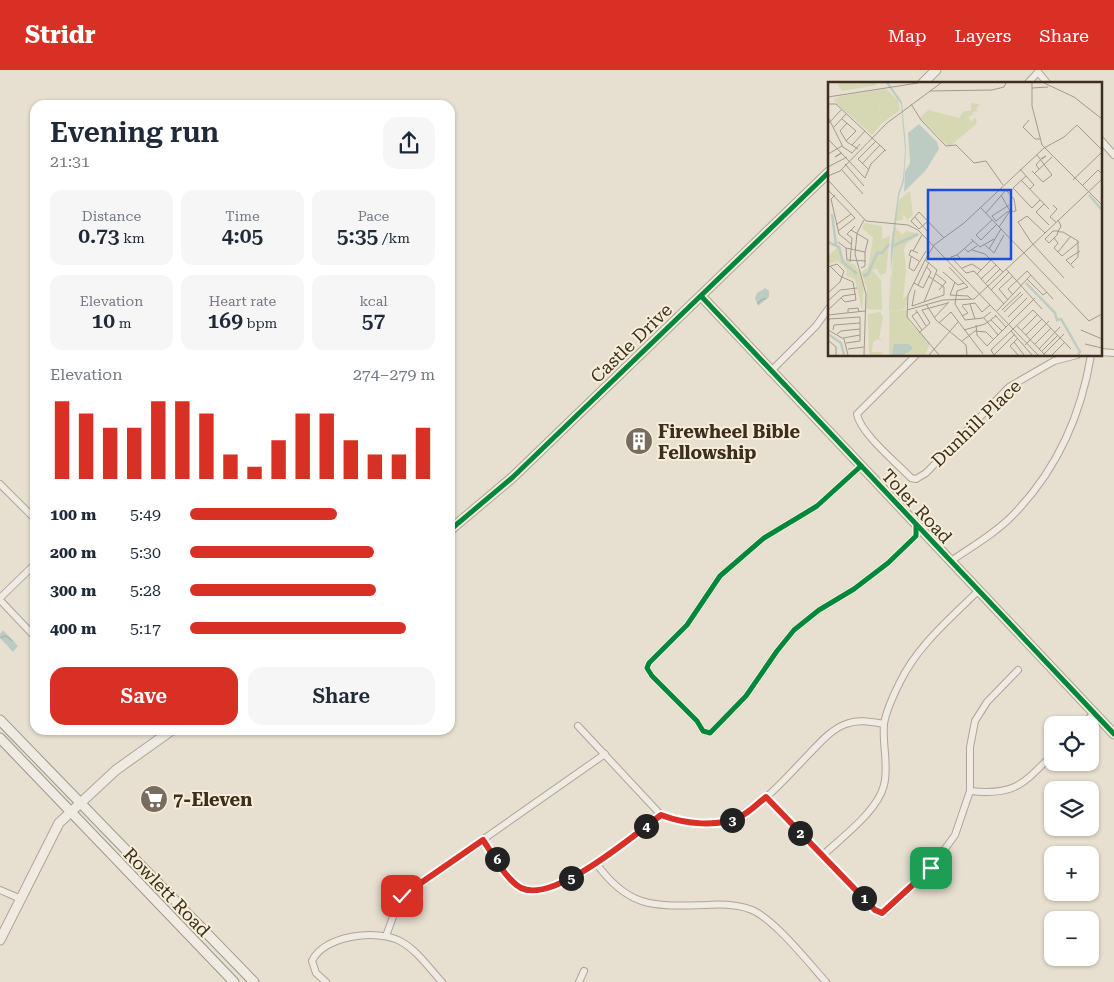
<!DOCTYPE html>
<meta charset="utf-8">
<style>
:root{--surface:#fff;--page:#f6f6f7;--text:#1f2937;--muted:#747a83;--accent:#d93025}
body{margin:0;font-family:"Roboto Serif",serif;background:var(--page);color:var(--text);height:100vh;display:flex;flex-direction:column;font-size:19px;white-space:nowrap}
*{box-sizing:border-box;margin:0}
p{font-size:16px;color:var(--muted)}
.icon{flex:none;width:28px;height:28px;fill:none;stroke:currentColor;stroke-width:2;stroke-linecap:round;stroke-linejoin:round}
.map{position:relative;flex:1;overflow:hidden}
.sheet{position:absolute;left:30px;top:30px;width:425px;height:635px;display:flex;flex-direction:column;background:var(--surface);border-radius:15px;box-shadow:0 1px 4px #0004}
.sheet>*{flex:none}
.fabs{position:absolute;left:1044px;top:646px;display:grid;gap:10px}
.fabs a{display:grid;place-items:center;width:55px;height:55px;border-radius:10px;background:var(--surface);box-shadow:0 1px 4px #0004;font-size:25px}
.pin{position:absolute;display:grid;place-items:center;width:42px;height:42px;color:#fff;margin:-21px;border-radius:10px;box-shadow:0 2px 8px #0006}
.km{position:absolute;width:25px;height:25px;margin:-12px;border-radius:50%;background:#222;color:#fff;font-size:14px;line-height:25px;text-align:center}
.round{display:grid;place-items:center;flex:none;width:52px;height:52px;border-radius:15px;background:var(--page)}
.head{display:flex;align-items:center;justify-content:space-between;height:85px;padding:0 20px}
h1{font-size:28px;font-weight:600;line-height:38px}
.stats{display:grid;grid-template-columns:repeat(3,1fr);gap:8px;height:85px;padding:5px 20px}
.stats div{display:grid;align-content:center;border-radius:12px;background:var(--page);text-align:center}
.stats b{font-size:21px;font-weight:600}
.stats small{font-size:14px;font-weight:400}
.stats p{font-size:14px}
.chart{height:140px;padding:10px 20px}
.chart p{display:flex;justify-content:space-between}
.chart svg{width:100%;height:90px;margin-top:5px;stroke:var(--accent);stroke-width:6}
.primary-button{display:flex;gap:10px;margin-top:auto;padding:10px 20px}
.primary-button a{flex:1;height:58px;border-radius:15px;background:var(--accent);color:#fff;font-size:20px;font-weight:600;line-height:58px;text-align:center}
.primary-button a+a{background:var(--page);color:var(--text)}
ul{padding:0 20px;list-style:none;font-size:16px}
li{display:grid;grid-template-columns:80px 60px 1fr;align-items:center;height:38px}
li i{height:12px;border-radius:6px;background:var(--accent)}
header{display:flex;align-items:center;gap:30px;box-sizing:border-box;height:70px;padding:0 25px;background:var(--accent);color:#fff}
header strong{font-size:24px}
nav{display:flex;gap:28px;margin-inline-start:auto;font-size:18px}
.map>svg:first-child{display:block}
.water{fill:url(#water-waves)}
.lines{fill:none;stroke-linecap:round;stroke-linejoin:round}
.minor-casing{stroke:#ada599;stroke-width:8}
.tertiary-casing{stroke:#ada599;stroke-width:11}
.secondary-casing{stroke:#9c958a;stroke-width:11}
.minor{stroke:#efebe3;stroke-width:6}
.tertiary{stroke:#efebe3;stroke-width:9}
.secondary{stroke:#efebe3;stroke-width:9}
.cycleway-casing{stroke:#f7eed8;stroke-width:8}
.cycleway{stroke:#00873e;stroke-width:5}
.route-casing{stroke:#fff;stroke-width:10}
.route{stroke:#d93025;stroke-width:6}
.labels{text-anchor:middle;dominant-baseline:central;stroke-width:4;stroke-linejoin:round;paint-order:stroke}
.street-label{font-size:18px;fill:#3d2e20;stroke:#f7eed8}
.poi-label{font-size:18px;font-weight:bold;fill:#3d2e20;stroke:#f7eed8;text-anchor:start}
.inset-river{fill:none;stroke:#bcccc2;stroke-width:2.5}
.inset-road{fill:none;stroke:#a3998a;stroke-width:1}
.view{fill:#1d4ed8;fill-opacity:0.15;stroke:#1d4ed8;stroke-width:2.5}
.inset-edge{fill:none;stroke:#3d2e20;stroke-width:2.5}
</style>
<header>
<strong>Stridr</strong>
<nav><a>Map</a><a>Layers</a><a>Share</a></nav>
</header>
<div class="map">
<svg width="1114" height="912" viewBox="0 0 1114 912">
<defs>
<pattern id="water-waves" width="16" height="10" patternUnits="userSpaceOnUse" patternTransform="scale(1.25)"><rect width="16" height="10" fill="#bcccc2"/><path d="M0 5q4-4 8 0t8 0" fill="none" stroke="#a2b0a6"/></pattern>
</defs>
<rect width="100%" height="100%" fill="#e7e0d1"/>
<!-- water -->
<g class="water">
<polygon points="765,218 769,221 769,227 758,236 755,228 757,223"/>
<polygon points="3,560 18,576 13,582 0,568 0,564"/>
</g>
<g class="lines">
<!-- minor casing -->
<g class="minor-casing">
<g id="minor">
<polyline points="1027,14 1038,2 1048,14"/>
<polyline points="1100,69 1114,85"/>
<polyline points="1100,282 1114,283"/>
<path d="M 916,285 L 857,344 C 860,363 897,393 911,408 L 916,409 L 926,403 L 1009,317 L 1054,291 L 1077,285"/>
<polyline points="770,302 816,256 829,238"/>
<polyline points="861,396 817,436 764,468 720,506 687,555 649,593 647,598 652,606 697,651 703,661 710,663 746,626 777,581 794,560 819,540 854,519 888,493 916,466 916,455"/>
<polyline points="0,414 35,449"/>
<path d="M 951,491 C 971,477 996,463 1013,445 C 1057,400 1081,346 1091,285"/>
<polyline points="0,528 35,494"/>
<polyline points="0,530 35,567"/>
<polyline points="1082,655 1094,643"/>
<path d="M 578,656 L 661,745 C 733,772 763,732 808,685 C 819,674 831,659 846,654 C 858,649 872,652 884,654"/>
<path d="M 970,721 C 1015,726 1023,714 1052,685"/>
<polyline points="766,727 875,840 881,843 885,842 931,798 955,765 970,721 970,677 975,651 987,632 1018,600"/>
<path d="M 483,770 C 493,784 504,808 520,817 C 553,835 634,765 661,745"/>
<path d="M 822,786 C 841,768 878,741 884,715 C 889,695 882,674 884,654 C 886,641 894,624 900,612 C 918,575 950,549 979,520"/>
<path d="M 596,793 C 629,839 654,836 706,835 C 722,834 737,834 752,840 C 775,850 808,892 826,912"/>
<polyline points="0,820 21,829"/>
<polyline points="386,866 398,833 408,822 605,684"/>
<path d="M 326,912 L 316,903 L 312,891 C 324,865 377,859 400,871 C 417,880 429,898 442,912"/>
<polyline points="579,912 584,901"/>
</g>
</g>
<!-- tertiary casing -->
<g class="tertiary-casing">
<g id="tertiary">
<polyline points="922,14 936,0"/>
<polyline points="701,226 1114,664"/>
<polyline points="450,460 513,407 829,102"/>
<polyline points="0,870 59,753 116,700 172,660"/>
</g>
</g>
<!-- secondary casing -->
<g class="secondary-casing">
<g id="secondary">
<polyline points="0,650 254,912"/>
<polyline points="0,668 234,912"/>
</g>
</g>
<!-- minor -->
<use href="#minor" class="minor"/>
<!-- tertiary -->
<use href="#tertiary" class="tertiary"/>
<!-- secondary -->
<use href="#secondary" class="secondary"/>
<!-- cycleway casing -->
<g class="cycleway-casing">
<g id="cycleway">
<polyline points="701,226 1114,664"/>
<polyline points="861,396 817,436 764,468 720,506 687,555 649,593 647,598 652,606 697,651 703,661 710,663 746,626 777,581 794,560 819,540 854,519 888,493 916,466 916,455"/>
<polyline points="450,460 513,407 829,102"/>
</g>
</g>
<!-- cycleway -->
<use href="#cycleway" class="cycleway"/>
</g>
<g class="lines">
<!-- route casing -->
<g class="route-casing">
<path id="route" d="M 402,826 L 483,770 C 493,784 505,809 521,818 C 554,834 634,765 661,745 C 685,754 718,758 741,746 C 750,742 758,733 766,727 L 875,840 L 882,843 L 931,798"/>
</g>
<!-- route -->
<use href="#route" class="route"/>
</g>
<!-- icons -->
<defs>
<g id="building-disc" transform="scale(1.4375)"><circle r="9.5" fill="#786c5e" stroke="#f7eed8"/><path d="M-4-6H4V6H1V3H-1V6H-4ZM-2.5-4.3h1.7v1.8h-1.7ZM.8-4.3h1.7v1.8H.8ZM-2.5-1h1.7V.8h-1.7ZM.8-1h1.7V.8H.8Z" fill="#fff"/></g>
<g id="supermarket-disc" transform="scale(1.4375)"><circle r="9.5" fill="#786c5e" stroke="#f7eed8"/><path d="M-6-5.5h2.5l.6 2H6L4.5 2H-2.5L-4.4-4H-6ZM-1.5 3.2a1.3 1.3 0 1 0 .1 0ZM3 3.2a1.3 1.3 0 1 0 .1 0Z" fill="#fff"/></g>
</defs>
<g fill-rule="evenodd">
<use href="#building-disc" x="639" y="371"/>
<use href="#supermarket-disc" x="154" y="729"/>
</g>
<g class="labels">
<!-- street labels -->
<g class="street-label">
<text transform="translate(631 273) rotate(-44)">Castle Drive</text>
<text transform="translate(976 353) rotate(-44)">Dunhill Place</text>
<text transform="translate(917 436) rotate(47)">Toler Road</text>
<text transform="translate(167 822) rotate(46)">Rowlett Road</text>
</g>
<!-- poi labels -->
<g class="poi-label">
<text x="658" y="361">Firewheel Bible<tspan x="658" dy="21">Fellowship</tspan></text>
<text x="173" y="729">7-Eleven</text>
</g>
</g>
<!-- overview -->
<g transform="translate(828 12)">
<rect width="274" height="274" fill="#e7e0d1"/>
<path d="M 58,7 L 70,18 L 72,28 L 53,42 L 51,18 ZM 12,163 L 15,177 L 28,184 L 36,201 L 34,229 L 27,197 L 18,194 L 19,188 L 10,179 L 0,182 L 0,174 ZM 78,228 L 82,241 L 102,262 L 97,273 L 61,273 L 62,229 Z" fill="#d6d7b3"/>
<path d="M 13,1 L 47,1 L 50,3 L 14,9 L 10,3 ZM 58,7 L 60,10 L 51,18 L 53,42 L 44,53 L 7,20 L 6,17 L 13,14 ZM 143,21 L 152,22 L 148,27 L 151,29 L 144,30 L 152,37 L 146,32 L 140,35 L 144,40 L 147,35 L 149,41 L 121,65 L 92,36 L 100,28 L 131,36 L 136,29 L 143,29 ZM 82,109 L 85,133 L 80,137 L 87,145 L 75,133 L 75,138 L 67,139 L 71,118 ZM 37,141 L 54,144 L 54,157 L 62,154 L 58,191 L 52,193 L 49,187 L 44,188 L 53,198 L 54,228 L 38,227 L 39,207 L 33,190 L 40,186 L 45,156 L 34,146 ZM 67,145 L 74,153 L 78,149 L 92,152 L 79,161 L 76,167 L 78,188 L 75,217 L 80,213 L 77,227 L 61,229 ZM 52,230 L 55,235 L 51,256 L 57,262 L 50,257 L 45,260 L 44,270 L 53,270 L 55,273 L 41,273 L 40,232 Z" fill="#d6d7b3"/>
<path d="M 58,1 L 61,1 L 74,20 L 78,65 L 76,99 L 71,114 L 62,195 L 61,273 L 63,163 L 70,112 L 75,97 L 77,68 L 73,22 ZM 91,42 L 109,60 L 111,67 L 98,88 L 76,110 L 77,90 L 82,81 L 80,51 ZM 66,262 L 81,262 L 85,267 L 75,273 L 64,273 Z" fill="#bcccc2"/>
<path class="inset-river" d="M 261,113 L 274,128M 4,132 L 8,163M 0,160 L 11,165 L 15,180 L 29,192M 65,164 L 90,152M 35,194 L 40,192 L 49,171 L 54,171 L 61,162M 198,201 L 227,231 L 229,238 L 233,237 L 252,270 L 250,273M 0,252 L 13,261 L 16,273"/>
<path class="inset-road" d="M 204,1 L 204,24 L 214,63 L 274,123M 216,1 L 246,15 L 274,37M 204,6 L 220,5M 102,9 L 164,8 L 176,5 L 178,1M 0,15 L 90,1M 0,22 L 8,22 L 58,69M 83,22 L 93,38 L 118,64 L 128,63 L 146,81 L 158,79 L 175,103M 0,35 L 15,65 L 24,71 L 32,62M 14,37 L 28,49 L 18,59M 201,38 L 195,45 L 207,57 L 212,57M 19,41 L 12,49 L 19,60 L 30,67M 0,42 L 13,28M 6,45 L 18,32M 0,57 L 37,96 L 43,82 L 57,68M 24,63 L 37,49M 216,66 L 236,55 L 249,43 L 274,68M 13,71 L 7,75 L 14,71M 0,72 L 14,64M 209,73 L 224,93M 17,82 L 36,104M 34,82 L 52,63M 0,85 L 19,75M 13,87 L 35,112M 40,87 L 30,77 L 48,59M 192,87 L 206,103 L 202,107M 211,87 L 208,83 L 214,76 L 218,74 L 214,77M 204,89 L 215,100 L 224,93M 207,91 L 224,75M 0,94 L 12,89 L 59,41 L 113,1M 198,94 L 185,106 L 204,126 L 212,118M 0,98 L 38,139 L 80,143 L 90,148 L 210,273M 193,98 L 221,127M 245,98 L 274,70M 254,104 L 270,88 L 274,92M 0,108 L 27,136 L 10,149M 7,113 L 3,117 L 11,152 L 23,162M 216,122 L 208,130 L 221,143M 225,123 L 229,127 L 222,135 L 228,140M 152,125 L 261,239 L 274,232M 158,131 L 178,108 L 186,117 L 188,129 L 179,130 L 168,139 L 164,134 L 181,123M 87,135 L 99,149M 164,138 L 148,153 L 153,158 L 169,142M 230,138 L 233,144 L 231,148 L 230,149 L 230,150 L 229,153 L 221,161 L 217,157 L 225,149 L 230,149 L 232,150 L 235,150 L 250,159 L 250,175 L 242,183M 100,139 L 91,147 L 83,139 L 91,130 L 116,156M 8,143 L 23,132M 171,145 L 182,129 L 173,113M 23,148 L 40,158 L 37,170M 217,151 L 199,134 L 190,140 L 203,160 L 236,196M 226,156 L 230,161 L 226,166 L 234,174 L 251,160M 143,157 L 152,165 L 166,157M 10,160 L 18,166 L 37,170 L 37,184 L 33,186M 157,163 L 166,171 L 176,153M 18,166 L 19,178 L 38,179M 136,166 L 140,170 L 149,164M 161,167 L 173,147M 144,168 L 157,172 L 175,190M 199,168 L 274,97M 85,169 L 94,153M 230,170 L 242,155M 90,171 L 83,168 L 81,173 L 91,179M 129,173 L 145,159M 83,175 L 81,186 L 86,189 L 98,169M 134,178 L 129,173 L 123,175 L 138,191 L 146,189 L 176,222M 22,180 L 24,156 L 19,152 L 27,144M 2,184 L 12,194 L 25,200 L 28,218 L 17,220 L 13,216M 0,185 L 9,182 L 16,189 L 12,200 L 0,211M 121,185 L 140,205 L 129,209 L 127,222 L 137,238 L 155,236 L 163,230M 134,186 L 144,182 L 153,188M 246,186 L 238,178 L 252,169M 178,187 L 214,227M 115,190 L 130,203 L 136,201M 108,192 L 118,200 L 111,208M 149,192 L 163,178M 153,197 L 168,183M 199,197 L 215,213 L 219,210M 127,200 L 122,213 L 140,214 L 143,217M 86,201 L 95,206 L 103,190 L 99,185M 158,201 L 172,187M 90,203 L 101,180M 87,208 L 84,224 L 116,213 L 116,205 L 100,194M 163,208 L 181,190M 185,213 L 180,207 L 199,189 L 225,217M 180,218 L 171,207 L 185,194M 0,219 L 12,208 L 29,206M 96,220 L 109,188 L 97,178M 98,222 L 108,238 L 138,263 L 139,273M 142,222 L 147,237M 134,223 L 147,221 L 154,230 L 162,223M 134,224 L 140,231 L 134,234M 0,228 L 15,214 L 28,212M 79,228 L 115,218 L 146,217 L 200,167M 88,228 L 98,244M 174,228 L 193,210M 169,229 L 203,193M 89,230 L 84,234 L 94,248M 176,230 L 195,212M 20,231 L 20,227 L 30,226 L 31,230M 0,233 L 37,229M 167,233 L 178,245M 180,235 L 199,216M 106,236 L 121,220M 156,236 L 170,253M 163,238 L 174,249M 111,241 L 123,230 L 155,272M 0,243 L 1,237 L 32,235 L 32,259 L 18,261M 148,243 L 149,253 L 159,264 L 207,216M 189,244 L 217,273M 0,248 L 16,257 L 20,273M 5,248 L 6,243 L 32,241M 136,248 L 157,242 L 168,234M 253,248 L 274,257M 183,249 L 204,273M 193,249 L 210,232M 91,251 L 102,241 L 94,228 L 120,221M 9,252 L 13,249 L 32,247M 198,253 L 214,237M 15,256 L 32,253M 0,258 L 8,265 L 8,273M 134,259 L 147,249 L 158,250 L 165,257M 186,260 L 196,273M 207,262 L 223,246M 257,262 L 274,266M 197,263 L 221,239M 20,267 L 36,265M 211,267 L 232,245M 214,269 L 230,253M 216,272 L 236,252M 36,273 L 38,212 L 27,172 L 29,151 L 36,138M 101,273 L 130,240M 111,273 L 79,235 L 80,213 L 97,178 L 106,163 L 136,141 L 216,66M 166,273 L 163,268 L 205,228 L 243,267M 166,273 L 187,252M 190,273 L 182,264 L 190,256M 224,273 L 237,260"/>
<path class="view" d="M 100,108 L 183,108 L 183,177 L 100,177 Z"/>
<rect width="274" height="274" class="inset-edge"/>
</g>
</svg>
<div class="fabs">
<a><svg class="icon" aria-label="locate" viewBox="0 0 24 24"><circle cx="12" cy="12" r="6"/><path d="M12 2v4M12 18v4M2 12h4M18 12h4"/></svg></a>
<a><svg class="icon" aria-label="layers" viewBox="0 0 24 24"><path d="M12 4l9 5-9 5-9-5zM3 14l9 5 9-5"/></svg></a>
<a>+</a>
<a>−</a>
</div>
<div class="pin" style="left:931px;top:798px;background:#1e9e55"><svg class="icon" aria-label="arrive" viewBox="0 0 24 24"><path d="M6 21V4h12l-3 4 3 4H6"/></svg></div>
<div class="pin" style="left:402px;top:826px;background:#d93025"><svg class="icon" aria-label="check" viewBox="0 0 24 24"><path d="M5 12l5 5 9-10"/></svg></div>
<b class="km" style="left:864px;top:828px">1</b>
<b class="km" style="left:800px;top:763px">2</b>
<b class="km" style="left:732px;top:750px">3</b>
<b class="km" style="left:646px;top:756px">4</b>
<b class="km" style="left:571px;top:808px">5</b>
<b class="km" style="left:497px;top:789px">6</b>
<section class="sheet">
<div class="head"><div><h1>Evening run</h1><p>21:31</p></div><a class="round"><svg class="icon" aria-label="share" viewBox="0 0 24 24"><path d="M12 15V3M7 8l5-5 5 5M5 13v7h14v-7"/></svg></a></div>
<div class="stats">
<div><p>Distance</p><b>0.73<small> km</small></b></div>
<div><p>Time</p><b>4:05</b></div>
<div><p>Pace</p><b>5:35<small> /km</small></b></div>
</div>
<div class="stats">
<div><p>Elevation</p><b>10<small> m</small></b></div>
<div><p>Heart rate</p><b>169<small> bpm</small></b></div>
<div><p>kcal</p><b>57</b></div>
</div>
<div class="chart"><p><span>Elevation</span>274–279 m</p>
<svg viewBox="0 0 160 44" preserveAspectRatio="none"><path d="M5 44V6M15 44V12M25 44V19M35 44V19M45 44V6M55 44V6M65 44V12M75 44V32M85 44V38M95 44V25M105 44V12M115 44V12M125 44V25M135 44V32M145 44V32M155 44V19"/></svg>
</div>
<ul>
<li><b>100 m</b>5:49<i style="width:60%"></i></li>
<li><b>200 m</b>5:30<i style="width:75%"></i></li>
<li><b>300 m</b>5:28<i style="width:76%"></i></li>
<li><b>400 m</b>5:17<i style="width:88%"></i></li>
</ul>
<div class="primary-button"><a>Save</a><a>Share</a></div>
</section>
</div>
